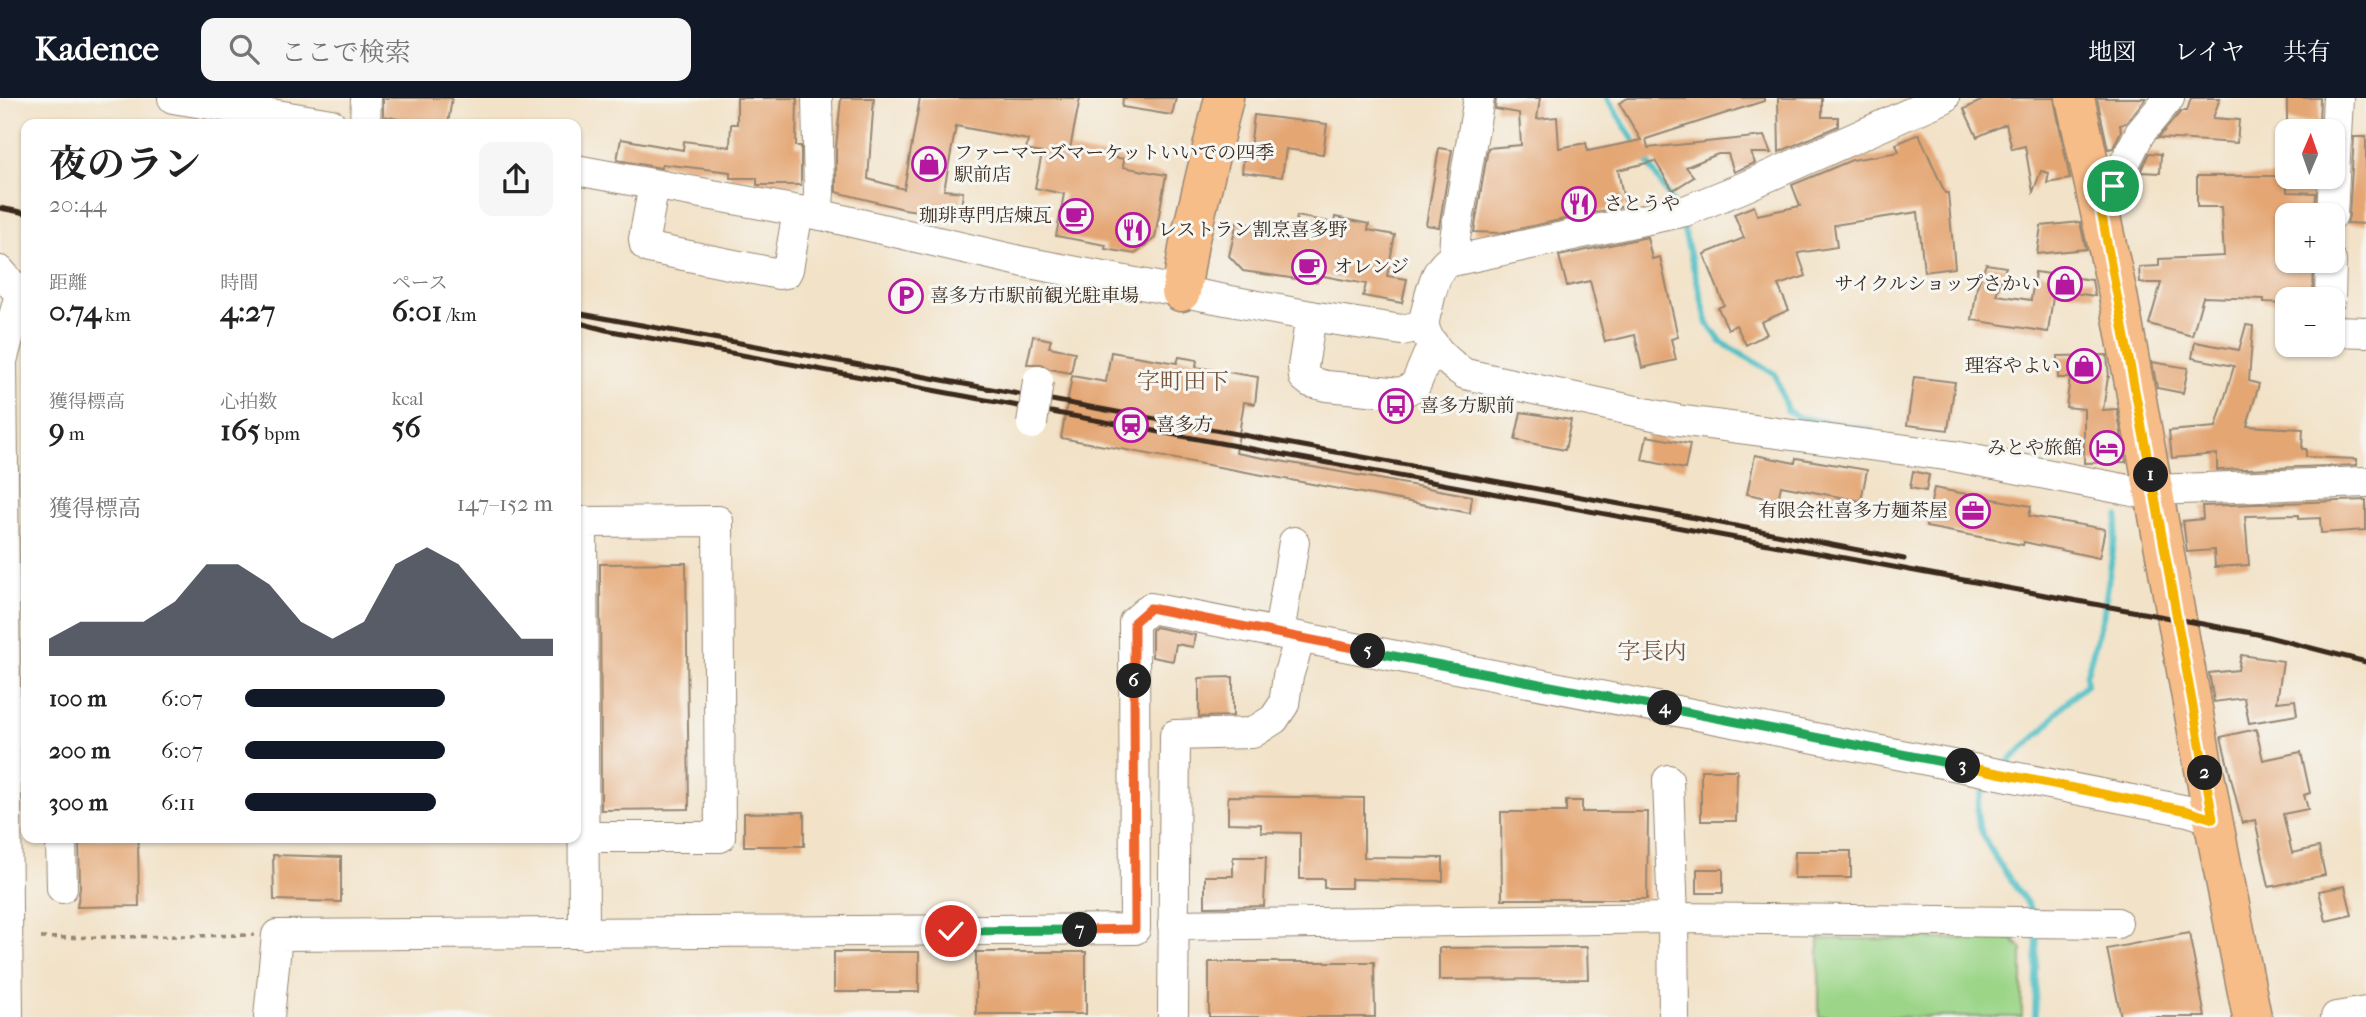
<!DOCTYPE html>
<html lang="ja">
<meta charset="utf-8">
<style>
:root{--surface:#fff;--page:#f6f6f6;--text:#222;--muted:#767676;--accent:#111827}
body{margin:0;font-family:"IM FELL French Canon","Noto Serif JP",serif;background:var(--page);color:var(--text);height:100vh;display:flex;flex-direction:column;font-size:26px;white-space:nowrap}
*{box-sizing:border-box;margin:0}
p{font-size:23px;color:var(--muted)}
.icon{flex:none;width:38px;height:38px;fill:none;stroke:currentColor;stroke-width:2;stroke-linecap:round;stroke-linejoin:round}
.map{position:relative;flex:1;overflow:hidden}
.sheet{position:absolute;left:21px;top:21px;width:560px;height:724px;display:flex;flex-direction:column;background:var(--surface);border-radius:14px;box-shadow:0 2px 5px #0004}
.sheet>*{flex:none}
.needle{width:46px;rotate:2deg}
.controls{position:absolute;left:2275px;top:21px;display:grid;gap:14px}
.controls a{display:grid;place-items:center;width:70px;height:70px;border-radius:14px;background:var(--surface);box-shadow:0 2px 5px #0004;font-size:35px}
.pin{position:absolute;display:grid;place-items:center;width:60px;height:60px;color:#fff;margin:-30px;border:4px solid #fff;border-radius:50%;box-shadow:0 2px 7px #0007}
.km{position:absolute;width:35px;height:35px;margin:-18px;border-radius:50%;background:#222;color:#fff;font-size:19px;line-height:35px;text-align:center}
.round{display:grid;place-items:center;flex:none;width:74px;height:74px;border-radius:14px;background:var(--page)}
.headline{display:flex;align-items:center;justify-content:space-between;height:119px;padding:0 28px}
h1{font-size:38px;font-weight:700;line-height:52px}
.metrics{display:grid;grid-template-columns:repeat(3,1fr);gap:10px;height:119px;padding:7px 28px}
.metrics div{display:grid;align-content:center}
.metrics b{font-size:30px;font-weight:700}
.metrics small{font-size:19px;font-weight:400}
.metrics p{font-size:19px}
.chart{height:196px;padding:14px 28px}
.chart p{display:flex;justify-content:space-between}
.chart svg{width:100%;height:126px;margin-top:7px;fill:var(--accent);opacity:.7}
ul{padding:0 28px;list-style:none;font-size:23px}
li{display:grid;grid-template-columns:112px 84px 1fr;align-items:center;height:52px}
li i{height:18px;border-radius:9px;background:var(--accent)}
header{display:flex;align-items:center;gap:42px;box-sizing:border-box;height:98px;padding:0 35px;background:var(--accent);color:#fff}
header strong{font-size:33px}
nav{display:flex;gap:38px;margin-inline-start:auto;font-size:24px}
.search{width:490px;height:63px;background:var(--page);display:flex;align-items:center;gap:18px;box-sizing:border-box;padding:0 24px;border-radius:14px;color:var(--muted);font-size:26px}
.map>svg:first-child{display:block}
.green{fill:#9cd588;stroke:#6c8053;stroke-width:2}
.lines{fill:none;stroke-linecap:round;stroke-linejoin:round}
.stream{stroke:#50bfc5;stroke-width:6}
.building{fill:#e4a673}
.minor-casing{stroke:#968672;stroke-width:32}
.major-casing{stroke:#968672;stroke-width:41}
.path{stroke:#968672;stroke-width:3.5;stroke-dasharray:5 5;stroke-linecap:butt}
.minor{stroke:#fff;stroke-width:30}
.major{stroke:#f7bd88;stroke-width:38}
.rail{stroke:#3b2a1e;stroke-width:5}
.minor-bridge-casing{stroke:#968672;stroke-width:32;stroke-linecap:butt}
.minor-bridge{stroke:#fff;stroke-width:30}
.split-1-casing{stroke:#fff;stroke-width:14}
.split-2-casing{stroke:#fff;stroke-width:14}
.split-3-casing{stroke:#fff;stroke-width:14}
.split-4-casing{stroke:#fff;stroke-width:14}
.split-5-casing{stroke:#fff;stroke-width:14}
.split-6-casing{stroke:#fff;stroke-width:14}
.split-7-casing{stroke:#fff;stroke-width:14}
.split-8-casing{stroke:#fff;stroke-width:14}
.split-1{stroke:#f5b400;stroke-width:9}
.split-2{stroke:#f5b400;stroke-width:9}
.split-3{stroke:#f5b400;stroke-width:9}
.split-4{stroke:#22a559;stroke-width:9}
.split-5{stroke:#22a559;stroke-width:9}
.split-6{stroke:#f0652b;stroke-width:9}
.split-7{stroke:#f0652b;stroke-width:9}
.split-8{stroke:#22a559;stroke-width:9}
.labels{text-anchor:middle;dominant-baseline:central;stroke-width:6;stroke-linejoin:round;paint-order:stroke}
.poi-label{font-size:19px;fill:#3b2a1e;stroke:#f6f6f2;text-anchor:start}
.quarter-label{font-size:23px;fill:#76553c;stroke:#f6f6f2}
</style>
<header>
<strong>Kadence</strong>
<div class="search"><svg class="icon" aria-label="search" viewBox="0 0 24 24"><circle cx="10" cy="10" r="6"/><path d="M15 15l6 6"/></svg>ここで検索</div>
<nav><a>地図</a><a>レイヤ</a><a>共有</a></nav>
</header>
<div class="map">
<svg width="2366" height="919" viewBox="0 0 2366 919">
<rect width="100%" height="100%" fill="#f6f6f2"/>
<filter id="ink" filterUnits="userSpaceOnUse"><feTurbulence type="fractalNoise" baseFrequency=".0143" numOctaves="2"/><feDisplacementMap in="SourceGraphic" scale="14" xChannelSelector="R" yChannelSelector="G"/><feConvolveMatrix kernelMatrix="1 2 1 2 8 2 1 2 1" color-interpolation-filters="sRGB"/></filter>
<filter id="wash" filterUnits="userSpaceOnUse"><feTurbulence type="fractalNoise" baseFrequency=".00686" numOctaves="4" result="noise"/><feDisplacementMap in="SourceGraphic" scale="28" xChannelSelector="R" yChannelSelector="G"/><feGaussianBlur stdDeviation="1.57" result="paint"/><feColorMatrix in="noise" values="0 0 0 0 0 0 0 0 0 0 0 0 0 0 0 0 0 1.4 0 .05"/><feComposite in="paint" operator="in"/></filter>
<g filter="url(#wash)">
<rect width="100%" height="100%" fill="#f2e2c7"/>
<!-- green -->
<polygon class="green" points="1819,841 2012,841 2022,851 2022,919 1819,919"/>
<g class="lines">
<!-- stream -->
<g class="stream">
<polyline points="1607,0 1638,49"/>
<polyline points="1644,58 1672,104"/>
<polyline points="1683,129 1708,226 1721,244 1775,276 1787,312 1798,319 1873,333"/>
<polyline points="2006,666 2044,631 2064,606 2087,586 2086,578 2103,519 2118,419"/>
<path d="M 1984,689 C 1979,700 1976,709 1978,721 C 1982,747 2018,791 2033,814"/>
<polyline points="2035,919 2037,834"/>
</g>
</g>
<g id="blocks">
<!-- building -->
<g class="building">
<polygon points="383,0 452,0 448,26 422,26 383,18"/>
<polygon points="737,0 797,0 796,48 801,48 801,87 757,87 757,80 730,80 730,74 662,66 661,70 617,62 621,41 683,52 684,43 730,49 731,26 737,26"/>
<polygon points="841,0 874,0 868,81 904,91 920,0 1080,0 1070,51 1124,61 1123,69 1166,77 1155,140 1135,156 1105,151 1106,147 1056,138 1064,96 1035,90 1042,55 1026,52 1028,42 956,28 944,92 963,94 960,119 904,111 836,94 836,49"/>
<polygon points="1123,0 1176,0 1172,17 1122,9"/>
<polygon points="1496,0 1540,0 1537,21 1557,19 1559,50 1586,45 1588,53 1641,42 1619,5 1628,0 1764,0 1764,3 1646,41 1648,50 1764,38 1771,55 1751,55 1755,65 1734,74 1728,56 1718,56 1686,69 1694,79 1673,92 1655,63 1618,72 1625,108 1500,135 1474,134 1488,50 1521,47 1519,15 1495,11"/>
<polygon points="1778,0 1822,0 1822,19 1838,19 1838,28 1779,54"/>
<polygon points="1987,0 2054,0 2070,81 2047,85 2049,75 2041,73 2033,94 2025,48 2012,51 2006,26 1977,39 1964,11"/>
<polygon points="2097,0 2146,0 2126,25 2120,27 2121,33 2113,50 2108,51"/>
<polygon points="2191,0 2220,0 2213,20 2239,22 2237,45 2158,40 2181,13 2187,13"/>
<polygon points="2287,0 2320,0 2319,24 2287,23"/>
<polygon points="1254,17 1327,26 1323,56 1286,51 1282,79 1242,74 1245,50 1250,50"/>
<polygon points="1919,36 1945,95 1948,95 1955,170 1924,174 1918,114 1834,127 1837,149 1798,155 1806,178 1778,187 1789,212 1761,224 1767,236 1746,247 1736,227 1728,231 1718,210 1724,207 1704,156 1744,140 1734,116 1754,108 1757,117 1800,108 1792,87 1852,62 1899,54 1896,46"/>
<polygon points="2354,39 2366,39 2366,126 2347,125 2349,118"/>
<polygon points="1439,50 1452,52 1439,129 1426,127"/>
<polygon points="2149,55 2161,56 2160,75 2140,74"/>
<polygon points="2197,78 2287,78 2287,94 2316,95 2315,117 2287,117 2287,163 2314,163 2313,201 2287,201 2287,205 2264,204 2264,201 2203,199 2192,238 2149,226 2161,185 2140,185 2139,169 2159,168 2159,161 2224,158 2221,109 2197,109"/>
<polygon points="1297,118 1334,125 1335,119 1369,126 1368,132 1395,137 1387,178 1407,181 1402,205 1363,198 1366,186 1318,177 1317,184 1243,173 1229,158 1237,124 1278,131 1280,126 1295,129"/>
<polygon points="2080,124 2086,151 2037,156 2041,128"/>
<polygon points="1647,139 1652,161 1660,159 1678,239 1671,241 1676,262 1642,270 1635,237 1605,244 1590,183 1567,188 1559,158"/>
<polygon points="1986,166 2006,169 1996,197 2031,202 2035,174 2092,182 2095,198 2054,192 2048,234 1972,222 1977,189"/>
<polygon points="2246,227 2253,228 2249,283 2259,286 2247,328 2303,331 2302,351 2306,351 2306,359 2357,361 2357,367 2217,372 2217,356 2172,360 2169,333 2216,329 2234,268 2192,260 2195,244 2239,252"/>
<polygon points="1033,238 1051,242 1049,249 1075,254 1071,275 1050,271 1041,266 1027,266"/>
<polygon points="1111,254 1177,265 1179,259 1197,262 1196,269 1258,279 1255,306 1244,304 1236,355 1472,398 1470,415 1061,340 1072,278 1106,284"/>
<polygon points="2107,257 2109,279 2108,279 2103,312 2117,311 2126,364 2084,365 2084,311 2066,309 2070,280 2058,280 2058,258"/>
<polygon points="2152,264 2188,270 2183,295 2157,290"/>
<polygon points="1914,279 1955,284 1948,332 1907,327"/>
<polygon points="1521,314 1571,322 1565,352 1515,342"/>
<polygon points="1647,338 1690,346 1685,371 1642,362"/>
<polygon points="1755,357 1795,365 1796,360 1867,372 1861,403 1781,388 1778,402 1747,396"/>
<polygon points="1913,373 1929,377 1926,393 1910,390"/>
<polygon points="1934,390 2031,408 2029,418 2105,431 2099,460 2024,444 2023,447 1926,429"/>
<polygon points="2366,402 2366,432 2321,435 2320,420 2299,421 2299,417 2245,418 2249,467 2215,469 2214,452 2187,454 2183,423 2203,421 2202,408"/>
<polygon points="686,465 689,711 601,712 600,466"/>
<polygon points="1155,529 1195,537 1193,549 1176,546 1173,563 1152,559 1152,532"/>
<polygon points="2241,557 2283,563 2277,604 2295,602 2297,617 2249,625 2244,600 2214,604 2209,575 2238,572"/>
<polygon points="1233,579 1233,618 1199,619 1199,580"/>
<polygon points="2256,631 2263,662 2301,654 2310,695 2304,697 2308,711 2283,716 2292,755 2319,749 2325,777 2269,789 2255,722 2242,725 2221,639"/>
<polygon points="1701,672 1737,672 1736,723 1701,723"/>
<polygon points="1228,698 1364,700 1364,759 1443,760 1443,783 1351,781 1351,790 1324,790 1324,781 1300,781 1300,735 1261,734 1261,726 1228,725"/>
<polygon points="1566,703 1582,703 1582,714 1648,714 1647,801 1502,801 1501,714 1566,714"/>
<polygon points="804,714 804,748 744,748 744,715"/>
<polygon points="79,740 138,740 139,808 77,809 80,790"/>
<polygon points="1795,753 1851,753 1851,780 1794,780"/>
<polygon points="273,757 341,759 341,804 274,802"/>
<polygon points="1233,759 1266,759 1264,808 1205,809 1205,778 1233,778"/>
<rect x="1697" y="771" width="26" height="24"/>
<polygon points="2345,788 2352,817 2326,823 2319,793"/>
<polygon points="2189,835 2205,919 2121,919 2107,851"/>
<polygon points="1587,849 1588,881 1439,882 1439,850"/>
<rect x="834" y="854" width="85" height="40"/>
<rect x="976" y="854" width="110" height="62"/>
<polygon points="1209,864 1374,864 1375,919 1209,919"/>
</g>
</g>
</g>
<g filter="url(#ink)">
<use href="#blocks" fill-opacity="0" stroke="#968672" stroke-width="2"/>
<g class="lines">
<!-- minor casing -->
<g class="minor-casing">
<g id="minor">
<polyline points="173,0 331,26"/>
<polyline points="817,0 819,95 817,116"/>
<path d="M 1944,0 L 1742,90 L 1685,113 L 1447,164 C 1436,174 1434,184 1430,198 C 1429,206 1424,217 1424,226 C 1425,245 1450,266 1465,276 L 1677,322 L 1953,358 L 2138,394 L 2153,392 L 2366,384"/>
<polyline points="365,26 366,0"/>
<polyline points="576,72 826,118 1024,164 1311,218 1402,232 1424,227"/>
<polyline points="654,87 644,141 645,147 649,150 779,176 786,175 788,171 798,113"/>
<polyline points="2098,98 2107,94 2113,88 2140,35 2169,0"/>
<polyline points="2332,117 2338,0"/>
<polyline points="1454,162 1455,140 1479,0"/>
<polyline points="0,173 20,196 2,263 8,919"/>
<polyline points="2330,201 2331,163"/>
<polyline points="1311,218 1303,269 1304,279 1310,284 1326,288 1401,295 1415,288 1433,246"/>
<polyline points="2333,233 2366,234"/>
<polyline points="1279,535 1294,444"/>
<polyline points="1668,682 1673,820 1674,919"/>
<polyline points="61,740 62,790"/>
<polyline points="1173,827 1673,820 2117,825"/>
<polyline points="584,836 582,424 718,423 720,739 584,739"/>
<polyline points="269,919 277,837 1135,831 1134,524 1150,510 2188,713 2213,721"/>
<polyline points="1173,919 1175,637 1252,635 1274,621 1284,606 1288,578 1300,540"/>
<polyline points="2336,919 2366,914"/>
</g>
</g>
<!-- major casing -->
<g class="major-casing">
<g id="major">
<polyline points="2075,0 2118,197 2213,721 2252,919"/>
<polyline points="1181,194 1189,145 1224,0"/>
</g>
</g>
<!-- path -->
<polyline class="path" points="41,840 254,837"/>
<!-- minor -->
<use href="#minor" class="minor"/>
<!-- major -->
<use href="#major" class="major"/>
<!-- rail -->
<g class="rail">
<polyline points="0,110 26,115"/>
<polyline points="576,215 1685,418 1904,461"/>
<polyline points="576,224 606,232 2257,536 2366,564"/>
</g>
<!-- minor-bridge casing -->
<g class="minor-bridge-casing">
<polyline id="minor-bridge" points="1032,326 1038,283"/>
</g>
<!-- minor-bridge -->
<use href="#minor-bridge" class="minor-bridge"/>
</g>
</g>
<g class="lines" filter="url(#ink)">
<!-- split-1 casing -->
<g class="split-1-casing">
<polyline id="split-1" points="2113,88 2107,94 2098,97 2151,377"/>
</g>
<!-- split-2 casing -->
<g class="split-2-casing">
<polyline id="split-2" points="2151,377 2205,675"/>
</g>
<!-- split-3 casing -->
<g class="split-3-casing">
<polyline id="split-3" points="1963,668 2188,713 2213,721 2205,675"/>
</g>
<!-- split-4 casing -->
<g class="split-4-casing">
<polyline id="split-4" points="1665,610 1963,668"/>
</g>
<!-- split-5 casing -->
<g class="split-5-casing">
<polyline id="split-5" points="1368,553 1665,610"/>
</g>
<!-- split-6 casing -->
<g class="split-6-casing">
<polyline id="split-6" points="1134,583 1134,524 1150,510 1368,553"/>
</g>
<!-- split-7 casing -->
<g class="split-7-casing">
<polyline id="split-7" points="1080,832 1135,831 1134,583"/>
</g>
<!-- split-8 casing -->
<g class="split-8-casing">
<polyline id="split-8" points="951,833 1080,832"/>
</g>
<!-- split-1 -->
<use href="#split-1" class="split-1"/>
<!-- split-2 -->
<use href="#split-2" class="split-2"/>
<!-- split-3 -->
<use href="#split-3" class="split-3"/>
<!-- split-4 -->
<use href="#split-4" class="split-4"/>
<!-- split-5 -->
<use href="#split-5" class="split-5"/>
<!-- split-6 -->
<use href="#split-6" class="split-6"/>
<!-- split-7 -->
<use href="#split-7" class="split-7"/>
<!-- split-8 -->
<use href="#split-8" class="split-8"/>
</g>
<!-- icons -->
<defs>
<g id="shop-ring" transform="scale(1.75)"><circle r="9.5" fill="#f6f6f2" stroke="#b5179e" stroke-width="1.5"/><path d="M-5-2.5h2.3a2.7 3.5 0 0 1 5.4 0H5L5.5 6h-11ZM-1.5-2.5h3a1.5 2.3 0 0 0-3 0Z" fill="#b5179e"/></g>
<g id="restaurant-ring" transform="scale(1.75)"><circle r="9.5" fill="#f6f6f2" stroke="#b5179e" stroke-width="1.5"/><path d="M-5-6h1v4h1v-4h1v4h1v-4h1v5L-1.5 .5V6h-2V.5L-5-1ZM5-6V6H3V1.5H1.5Q1.5-4 5-6Z" fill="#b5179e"/></g>
<g id="cafe-ring" transform="scale(1.75)"><circle r="9.5" fill="#f6f6f2" stroke="#b5179e" stroke-width="1.5"/><path d="M-5.5-4.5H6V0H3Q3 3.5 0 3.5H-2.5Q-5.5 3.5-5.5 0ZM3-3.2v2h1.7v-2ZM-6 4.5H4V6H-6Z" fill="#b5179e"/></g>
<g id="parking-ring" transform="scale(1.75)"><circle r="9.5" fill="#f6f6f2" stroke="#b5179e" stroke-width="1.5"/><path d="M-3.5-5.5H1a3.5 3.5 0 0 1 0 7H-1V5.5H-3.5ZM-1-3.4V-.6H.8a1.4 1.4 0 0 0 0-2.8Z" fill="#b5179e"/></g>
<g id="bus-ring" transform="scale(1.75)"><circle r="9.5" fill="#f6f6f2" stroke="#b5179e" stroke-width="1.5"/><path d="M-5-6H5V4H4V6H2V4H-2V6H-4V4H-5ZM-3.5-4V0h7V-4ZM-3.5 1.2v1.5H-2V1.2ZM2 1.2v1.5H3.5V1.2Z" fill="#b5179e"/></g>
<g id="station-ring" transform="scale(1.75)"><circle r="9.5" fill="#f6f6f2" stroke="#b5179e" stroke-width="1.5"/><path d="M-3-6H3Q5-6 5-4V2Q5 4 3 4L4.5 6H3L1.5 4h-3L-3 6H-4.5L-3 4Q-5 4-5 2V-4Q-5-6-3-6ZM-3.5-4v3h7v-3ZM-3.5 1v1.5H-2V1ZM2 1v1.5H3.5V1Z" fill="#b5179e"/></g>
<g id="hotel-ring" transform="scale(1.75)"><circle r="9.5" fill="#f6f6f2" stroke="#b5179e" stroke-width="1.5"/><path d="M-6-4.5h1.5V1H6V5H4.5V3h-9V5H-6ZM-4 0a1.8 1.8 0 1 1 3.6 0ZM.5 0V-2.5h3Q6-2.5 6 0Z" fill="#b5179e"/></g>
<g id="office-ring" transform="scale(1.75)"><circle r="9.5" fill="#f6f6f2" stroke="#b5179e" stroke-width="1.5"/><path d="M-6-3h4V-5.5h4V-3h4V5H-6ZM-1-4.5V-3h2v-1.5ZM-6 0V1H6V0Z" fill="#b5179e"/></g>
</defs>
<g fill-rule="evenodd">
<use href="#shop-ring" x="929" y="66"/>
<use href="#restaurant-ring" x="1579" y="106"/>
<use href="#cafe-ring" x="1076" y="118"/>
<use href="#restaurant-ring" x="1133" y="132"/>
<use href="#cafe-ring" x="1309" y="169"/>
<use href="#shop-ring" x="2065" y="186"/>
<use href="#parking-ring" x="906" y="198"/>
<use href="#shop-ring" x="2084" y="268"/>
<use href="#bus-ring" x="1396" y="308"/>
<use href="#station-ring" x="1131" y="327"/>
<use href="#hotel-ring" x="2107" y="350"/>
<use href="#office-ring" x="1973" y="413"/>
</g>
<g class="labels">
<!-- poi labels -->
<g class="poi-label">
<text x="954" y="55">ファーマーズマーケットいいでの四季<tspan x="954" dy="22">駅前店</tspan></text>
<text x="1604" y="106">さとうや</text>
<text x="1052" y="118" text-anchor="end">珈琲専門店煉瓦</text>
<text x="1158" y="132">レストラン割烹喜多野</text>
<text x="1334" y="169">オレンジ</text>
<text x="2040" y="186" text-anchor="end">サイクルショップさかい</text>
<text x="930" y="198">喜多方市駅前観光駐車場</text>
<text x="2060" y="268" text-anchor="end">理容やよい</text>
<text x="1420" y="308">喜多方駅前</text>
<text x="1156" y="327">喜多方</text>
<text x="2082" y="350" text-anchor="end">みとや旅館</text>
<text x="1948" y="413" text-anchor="end">有限会社喜多方麺茶屋</text>
</g>
<!-- quarter labels -->
<g class="quarter-label">
<text x="1183" y="283">字町田下</text>
<text x="1652" y="553">字長内</text>
</g>
</g>
</svg>
<div class="controls">
<a><svg class="needle" viewBox="-14 -14 28 28"><path d="M0-13l5 13h-10z" fill="#e53935"/><path d="M0 13l5-13h-10z" fill="#767676"/></svg></a>
<a>+</a>
<a>−</a>
</div>
<div class="pin" style="left:2113px;top:88px;background:#1e9e55"><svg class="icon" aria-label="arrive" viewBox="0 0 24 24"><path d="M6 21V4h12l-3 4 3 4H6"/></svg></div>
<div class="pin" style="left:951px;top:833px;background:#d93025"><svg class="icon" aria-label="check" viewBox="0 0 24 24"><path d="M5 12l5 5 9-10"/></svg></div>
<b class="km" style="left:2151px;top:377px">1</b>
<b class="km" style="left:2205px;top:675px">2</b>
<b class="km" style="left:1963px;top:668px">3</b>
<b class="km" style="left:1665px;top:610px">4</b>
<b class="km" style="left:1368px;top:553px">5</b>
<b class="km" style="left:1134px;top:583px">6</b>
<b class="km" style="left:1080px;top:832px">7</b>
<section class="sheet">
<div class="headline"><div><h1>夜のラン</h1><p>20:44</p></div><a class="round"><svg class="icon" aria-label="share" viewBox="0 0 24 24"><path d="M12 15V3M7 8l5-5 5 5M5 13v7h14v-7"/></svg></a></div>
<div class="metrics">
<div><p>距離</p><b>0.74<small> km</small></b></div>
<div><p>時間</p><b>4:27</b></div>
<div><p>ペース</p><b>6:01<small> /km</small></b></div>
</div>
<div class="metrics">
<div><p>獲得標高</p><b>9<small> m</small></b></div>
<div><p>心拍数</p><b>165<small> bpm</small></b></div>
<div><p>kcal</p><b>56</b></div>
</div>
<div class="chart"><p><span>獲得標高</span>147–152 m</p>
<svg viewBox="0 0 160 44" preserveAspectRatio="none"><path d="M0 44V38L10 32L20 32L30 32L40 25L50 12L60 12L70 19L80 32L90 38L100 32L110 12L120 6L130 12L140 25L150 38L160 38V44z"/></svg>
</div>
<ul>
<li><b>100 m</b>6:07<i style="width:65%"></i></li>
<li><b>200 m</b>6:07<i style="width:65%"></i></li>
<li><b>300 m</b>6:11<i style="width:62%"></i></li>
</ul>
</section>
</div>
